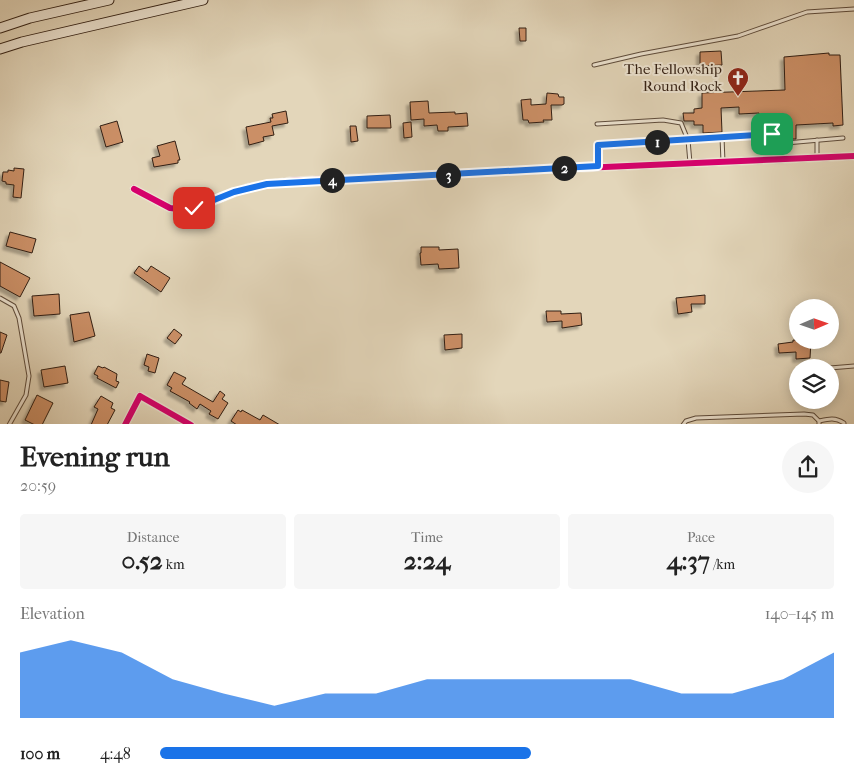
<!DOCTYPE html>
<meta charset="utf-8">
<style>
:root{--surface:#fff;--page:#f6f6f6;--text:#222;--muted:#767676;--accent:#1a73e8}
body{margin:0;font-family:"IM FELL French Canon",serif;background:var(--page);color:var(--text);height:100vh;display:flex;flex-direction:column;font-size:19px;white-space:nowrap}
*{box-sizing:border-box;margin:0}
p{font-size:16px;color:var(--muted)}
.icon{flex:none;width:28px;height:28px;fill:none;stroke:currentColor;stroke-width:2;stroke-linecap:round;stroke-linejoin:round}
.map{position:relative;height:424px;overflow:hidden}
.drawer{display:flex;flex-direction:column;background:var(--surface);flex:1}
.drawer>*{flex:none}
.needle{width:32px;rotate:88deg}
.buttons{position:absolute;left:789px;top:299px;display:grid;gap:10px}
.buttons a{display:grid;place-items:center;width:50px;height:50px;border-radius:50%;background:var(--surface);box-shadow:0 2px 12px #0003;font-size:25px}
.pin{position:absolute;display:grid;place-items:center;width:42px;height:42px;color:#fff;margin:-21px;border-radius:10px;box-shadow:0 2px 8px #0006}
.km{position:absolute;width:25px;height:25px;margin:-12px;border-radius:50%;background:#222;color:#fff;font-size:14px;line-height:25px;text-align:center}
.round{display:grid;place-items:center;flex:none;width:52px;height:52px;border-radius:26px;background:var(--page)}
.head{display:flex;align-items:center;justify-content:space-between;height:85px;padding:0 20px}
h1{font-size:28px;font-weight:800;line-height:38px}
.figures{display:grid;grid-template-columns:repeat(3,1fr);gap:8px;height:85px;padding:5px 20px}
.figures div{display:grid;align-content:center;border-radius:5px;background:var(--page);text-align:center}
.figures b{font-size:25px;font-weight:800}
.figures small{font-size:14px;font-weight:400}
.figures p{font-size:14px}
.chart{height:140px;padding:10px 20px}
.chart p{display:flex;justify-content:space-between}
.chart svg{width:100%;height:90px;margin-top:5px;fill:var(--accent);opacity:.7}
ul{padding:0 20px;list-style:none;font-size:16px}
li{display:grid;grid-template-columns:80px 60px 1fr;align-items:center;height:38px}
li i{height:12px;border-radius:6px;background:var(--accent)}
.map>svg:first-child{display:block}
.building{fill:#cb8f66;stroke:#311e12;filter:url(#shadow)}
.lines{fill:none;stroke-linecap:round;stroke-linejoin:round}
.service-casing{stroke:#5e4c3c;stroke-width:5}
.minor-casing{stroke:#5e4c3c;stroke-width:8}
.secondary-casing{stroke:#311e12;stroke-width:11}
.service{stroke:#ede4d2;stroke-width:3}
.minor{stroke:#ede4d2;stroke-width:6}
.secondary{stroke:#ede4d2;stroke-width:9}
.cycleway-casing{stroke:#ede4d2;stroke-width:9}
.cycleway{stroke:#d6006c;stroke-width:6}
.route-casing{stroke:#fff;stroke-width:10}
.route{stroke:#1a73e8;stroke-width:6}
.labels{text-anchor:middle;dominant-baseline:central;stroke-width:4;stroke-linejoin:round;paint-order:stroke}
.poi-label{font-size:15px;fill:#311e12;stroke:#ede4d2;text-anchor:end}
</style>
<div class="map">
<svg width="854" height="425" viewBox="0 0 854 425">
<defs>
<filter id="shadow"><feDropShadow dx="-3.5" dy="3.5" stdDeviation="1" flood-color="#0004"/></filter>
</defs>
<rect width="100%" height="100%" fill="#e3d6ba"/>
<filter id="stains"><feTurbulence type="fractalNoise" baseFrequency=".004" numOctaves="4"/><feColorMatrix values="0 0 0 0 .2 0 0 0 0 .09 0 0 0 0 .02 0 0 0 .5 -.17"/></filter>
<radialGradient id="worn" r=".72"><stop offset=".6" stop-color="#630" stop-opacity="0"/><stop offset="1" stop-color="#630" stop-opacity=".3"/></radialGradient>
<!-- building -->
<g class="building">
<polygon points="519,28 526,28 526,41 520,41"/>
<polygon points="721,51 722,65 700,66 700,52"/>
<polygon points="829,53 829,55 840,55 843,125 833,126 833,123 796,125 796,139 787,139 786,130 760,131 759,113 739,114 739,107 721,108 722,132 703,133 703,125 694,125 694,121 684,121 683,113 694,113 694,109 702,108 702,93 785,90 784,57"/>
<polygon points="547,93 558,94 559,97 564,97 564,104 562,105 551,105 552,120 543,120 544,122 529,123 528,120 523,120 521,100 531,99 531,105 546,104"/>
<polygon points="428,101 429,113 455,112 455,114 467,113 468,126 448,127 448,131 438,131 437,125 424,126 424,119 411,120 410,102"/>
<polygon points="286,111 288,123 272,126 274,135 263,137 264,141 249,145 246,127 271,122 270,118 273,118 272,114"/>
<polygon points="390,115 391,128 367,128 367,116"/>
<polygon points="117,121 123,142 106,147 100,126"/>
<polygon points="411,122 412,137 404,138 403,123"/>
<polygon points="350,126 356,126 358,141 351,142"/>
<polygon points="175,141 180,160 178,160 178,163 154,167 152,158 160,156 157,146"/>
<polygon points="14,168 24,169 21,198 13,197 14,185 6,184 6,182 2,181 3,172 8,172 8,170 14,171"/>
<polygon points="10,232 36,239 32,253 6,246"/>
<polygon points="421,247 439,247 439,250 458,249 459,268 439,269 438,264 421,265 420,253 421,253"/>
<polygon points="0,262 30,278 20,297 0,286"/>
<polygon points="139,266 147,272 151,266 170,278 161,292 134,273"/>
<polygon points="59,294 60,314 34,316 32,296"/>
<polygon points="705,295 705,304 691,304 692,312 678,314 676,298"/>
<polygon points="546,311 561,311 561,314 581,313 582,325 562,328 562,321 547,322"/>
<polygon points="89,312 95,336 74,342 70,315"/>
<polygon points="174,329 182,335 175,344 167,338"/>
<polygon points="0,332 7,335 1,353 0,353"/>
<polygon points="462,334 462,348 445,350 444,335"/>
<polygon points="793,340 811,341 810,358 796,359 796,352 779,353 778,344 793,342"/>
<polygon points="147,354 159,358 155,373 148,371 149,367 144,365"/>
<polygon points="65,366 68,383 44,387 41,370"/>
<polygon points="98,366 103,368 104,367 117,374 116,381 119,382 116,388 97,378 98,376 94,374"/>
<polygon points="174,372 186,378 182,384 213,402 220,391 225,395 222,399 228,403 218,419 209,414 211,411 200,404 197,409 189,403 190,402 170,391 172,388 167,385"/>
<polygon points="0,380 9,382 6,402 0,401"/>
<polygon points="37,395 53,403 42,425 35,425 25,420"/>
<polygon points="101,396 113,403 111,408 115,410 107,425 91,425 98,409 94,407"/>
<polygon points="238,410 241,412 242,410 260,420 263,415 280,425 237,425 231,421"/>
</g>
<g class="lines">
<!-- service casing -->
<g class="service-casing">
<g id="service">
<polyline points="594,65 641,54 738,36 807,12 854,9"/>
<polyline points="597,124 663,120 681,123 688,140 690,163"/>
<polyline points="722,137 723,162"/>
<polyline points="817,140 817,157"/>
<polyline points="598,166 598,145 772,134 786,143 843,138"/>
<polyline points="0,298 14,306 19,318 29,376 26,395 9,425"/>
<polyline points="803,366 808,368"/>
<polyline points="830,368 854,366"/>
<path d="M 819,421 C 828,419 835,417 844,423 L 844,425"/>
<polyline points="683,425 686,421 696,418 804,414 813,415 819,421 819,425"/>
</g>
</g>
<!-- minor casing -->
<g class="minor-casing">
<g id="minor">
<polyline points="134,189 170,208 187,210 202,206 249,187 290,181 854,156"/>
<polyline points="125,425 140,396 191,425"/>
</g>
</g>
<!-- secondary casing -->
<g class="secondary-casing">
<g id="secondary">
<polyline points="0,28 30,18 109,0"/>
<polyline points="0,49 22,42 203,0"/>
</g>
</g>
<!-- service -->
<use href="#service" class="service"/>
<!-- minor -->
<use href="#minor" class="minor"/>
<!-- secondary -->
<use href="#secondary" class="secondary"/>
<!-- cycleway casing -->
<g class="cycleway-casing">
<g id="cycleway">
<polyline points="134,189 170,208 187,210 202,206 249,187 290,181 854,156"/>
<polyline points="125,425 140,396 191,425"/>
</g>
</g>
<!-- cycleway -->
<use href="#cycleway" class="cycleway"/>
</g>
<g class="lines">
<!-- route casing -->
<g class="route-casing">
<polyline id="route" points="194,208 234,192 267,184 598,166 598,145 772,134"/>
</g>
<!-- route -->
<use href="#route" class="route"/>
</g>
<!-- icons -->
<defs>
<g id="church-pin" transform="scale(1.125)"><path d="M0 17L-7.5 6A9.5 9.5 0 1 1 7.5 6Z" fill="#8f2418" stroke="#ede4d2"/><path d="M-1.2-6h2.4v3.5h3.3v2.4h-3.3V6h-2.4V-.1h-3.3v-2.4h3.3Z" fill="#fff"/></g>
</defs>
<g fill-rule="evenodd">
<use href="#church-pin" x="738" y="78"/>
</g>
<g class="labels">
<!-- poi labels -->
<g class="poi-label">
<text x="722" y="69">The Fellowship<tspan x="722" dy="17">Round Rock</tspan></text>
</g>
</g>
<rect width="100%" height="100%" filter="url(#stains)"/>
<rect width="100%" height="100%" fill="url(#worn)"/>
</svg>
<div class="buttons">
<a><svg class="needle" viewBox="-14 -14 28 28"><path d="M0-13l5 13h-10z" fill="#e53935"/><path d="M0 13l5-13h-10z" fill="#767676"/></svg></a>
<a><svg class="icon" aria-label="layers" viewBox="0 0 24 24"><path d="M12 4l9 5-9 5-9-5zM3 14l9 5 9-5"/></svg></a>
</div>
<div class="pin" style="left:772px;top:134px;background:#1e9e55"><svg class="icon" aria-label="arrive" viewBox="0 0 24 24"><path d="M6 21V4h12l-3 4 3 4H6"/></svg></div>
<div class="pin" style="left:194px;top:208px;background:#d93025"><svg class="icon" aria-label="check" viewBox="0 0 24 24"><path d="M5 12l5 5 9-10"/></svg></div>
<b class="km" style="left:657px;top:142px">1</b>
<b class="km" style="left:564px;top:168px">2</b>
<b class="km" style="left:448px;top:175px">3</b>
<b class="km" style="left:332px;top:180px">4</b>
</div>
<section class="drawer">
<div class="head"><div><h1>Evening run</h1><p>20:59</p></div><a class="round"><svg class="icon" aria-label="share" viewBox="0 0 24 24"><path d="M12 15V3M7 8l5-5 5 5M5 13v7h14v-7"/></svg></a></div>
<div class="figures">
<div><p>Distance</p><b>0.52<small> km</small></b></div>
<div><p>Time</p><b>2:24</b></div>
<div><p>Pace</p><b>4:37<small> /km</small></b></div>
</div>
<div class="chart"><p><span>Elevation</span>140–145 m</p>
<svg viewBox="0 0 160 44" preserveAspectRatio="none"><path d="M0 44V12L10 6L20 12L30 25L40 32L50 38L60 32L70 32L80 25L90 25L100 25L110 25L120 25L130 32L140 32L150 25L160 12V44z"/></svg>
</div>
<ul>
<li><b>100 m</b>4:48<i style="width:55%"></i></li>
</ul>
</section>
